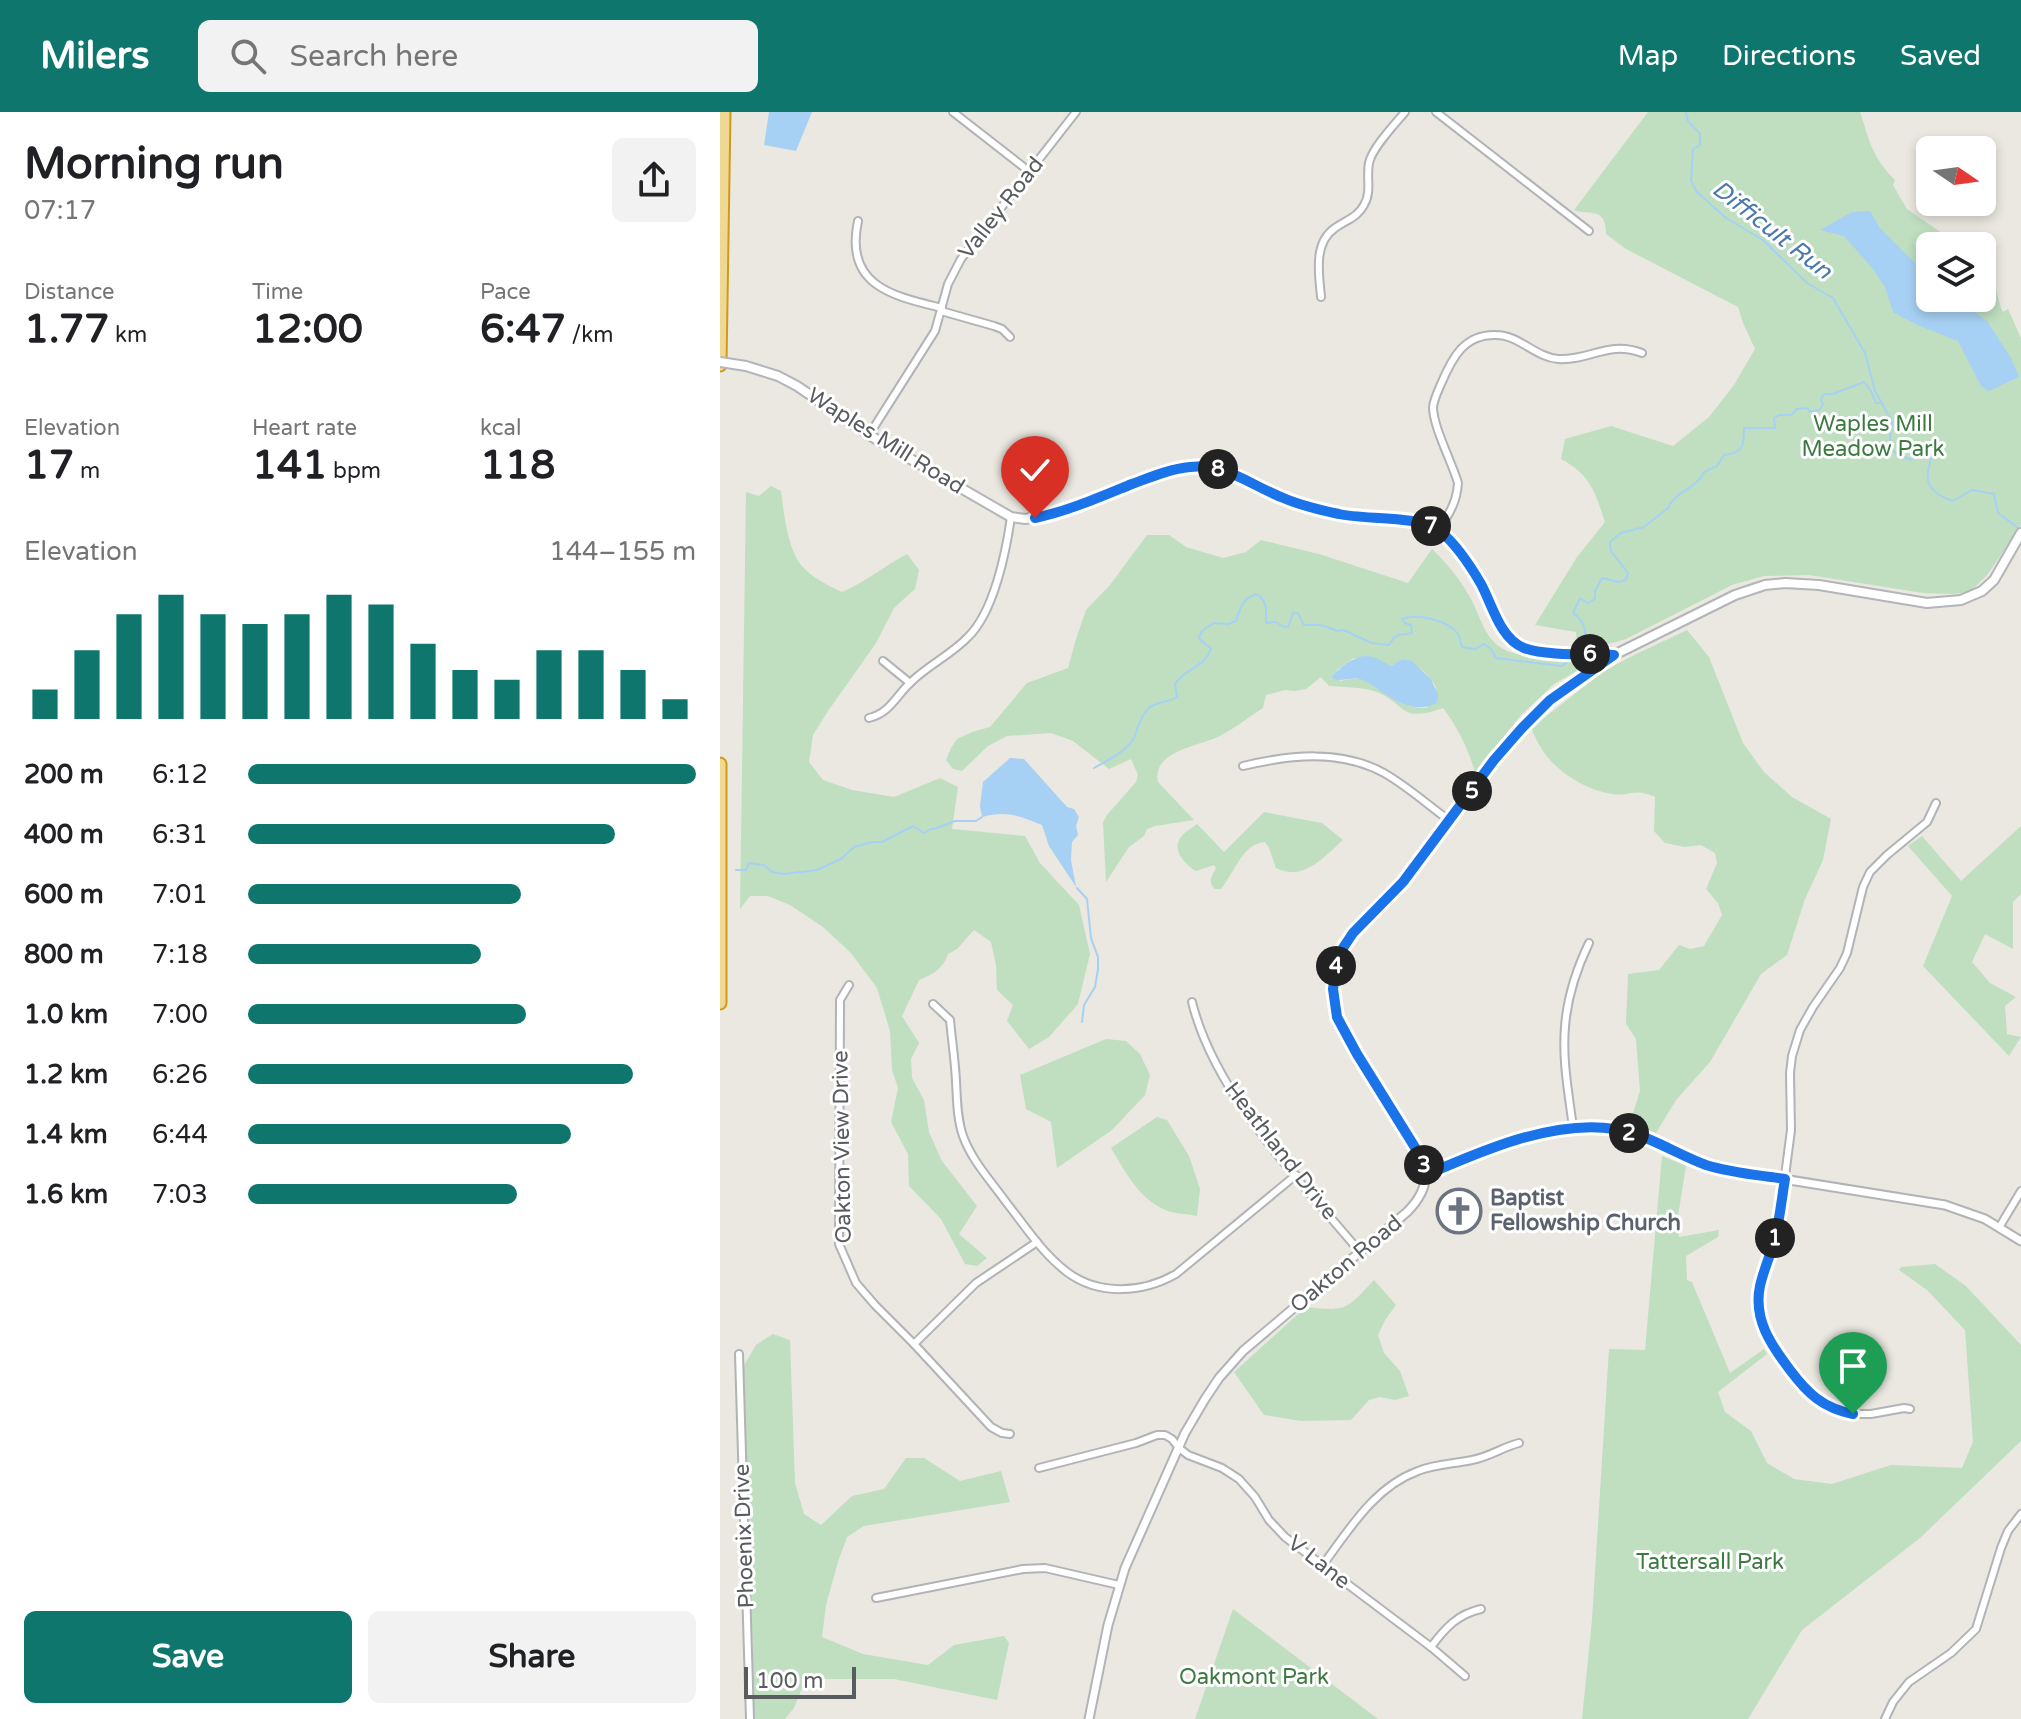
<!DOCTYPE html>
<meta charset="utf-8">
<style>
:root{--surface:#fff;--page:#f2f2f2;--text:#202124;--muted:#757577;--accent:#0f766e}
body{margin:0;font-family:"Varela Round",sans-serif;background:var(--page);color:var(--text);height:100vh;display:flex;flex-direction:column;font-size:30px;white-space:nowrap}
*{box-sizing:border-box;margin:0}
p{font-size:26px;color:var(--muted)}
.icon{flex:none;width:44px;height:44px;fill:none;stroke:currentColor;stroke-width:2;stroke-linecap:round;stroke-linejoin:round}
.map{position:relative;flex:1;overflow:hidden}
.side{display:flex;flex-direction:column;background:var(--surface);width:720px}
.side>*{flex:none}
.needle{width:52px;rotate:103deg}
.tools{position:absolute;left:1196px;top:24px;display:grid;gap:16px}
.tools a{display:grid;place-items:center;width:80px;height:80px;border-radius:12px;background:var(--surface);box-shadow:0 4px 12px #0003;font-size:40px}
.scale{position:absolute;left:24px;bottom:20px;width:112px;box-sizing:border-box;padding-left:8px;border:4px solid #595c5f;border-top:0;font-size:22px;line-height:28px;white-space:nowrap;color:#595c5f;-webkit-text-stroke:6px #fff;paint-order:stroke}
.pin{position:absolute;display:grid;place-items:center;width:68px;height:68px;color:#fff;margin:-82px -34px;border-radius:50% 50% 50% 0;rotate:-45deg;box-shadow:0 0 8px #0007}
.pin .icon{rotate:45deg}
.km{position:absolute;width:40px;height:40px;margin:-20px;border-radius:50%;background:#222;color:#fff;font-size:22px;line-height:40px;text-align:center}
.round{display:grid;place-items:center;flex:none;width:84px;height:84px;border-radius:12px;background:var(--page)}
.summary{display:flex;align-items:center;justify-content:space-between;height:136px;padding:0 24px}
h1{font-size:44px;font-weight:700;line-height:60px}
.figures{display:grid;grid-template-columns:repeat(3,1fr);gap:12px;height:136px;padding:8px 24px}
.figures div{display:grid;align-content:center}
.figures b{font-size:40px;font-weight:700}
.figures small{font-size:22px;font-weight:400}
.figures p{font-size:22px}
.chart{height:224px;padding:16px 24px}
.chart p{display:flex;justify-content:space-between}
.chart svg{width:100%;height:144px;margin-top:8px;stroke:var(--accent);stroke-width:6}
.button{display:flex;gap:16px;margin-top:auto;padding:16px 24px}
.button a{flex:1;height:92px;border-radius:12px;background:var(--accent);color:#fff;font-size:32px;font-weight:700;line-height:92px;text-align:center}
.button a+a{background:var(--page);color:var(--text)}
ul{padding:0 24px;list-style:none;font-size:26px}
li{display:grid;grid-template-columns:128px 96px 1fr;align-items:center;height:60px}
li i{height:20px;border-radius:10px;background:var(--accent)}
header{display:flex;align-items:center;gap:48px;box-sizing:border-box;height:112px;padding:0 40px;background:var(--accent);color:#fff}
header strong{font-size:38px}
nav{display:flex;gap:44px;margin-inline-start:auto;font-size:28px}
.search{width:560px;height:72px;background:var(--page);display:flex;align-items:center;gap:20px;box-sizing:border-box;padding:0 28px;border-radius:12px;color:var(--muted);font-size:30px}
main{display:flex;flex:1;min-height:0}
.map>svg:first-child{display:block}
.green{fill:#bfdfc0;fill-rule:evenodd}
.water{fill:#a7d1f4}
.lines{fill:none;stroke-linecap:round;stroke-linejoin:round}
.stream{stroke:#a7d1f4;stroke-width:2}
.minor-casing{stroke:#b1b3b6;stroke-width:10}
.tertiary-casing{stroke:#b1b3b6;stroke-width:11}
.secondary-casing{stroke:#b2b5b9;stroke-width:12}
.motorway-casing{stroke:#cf9a1b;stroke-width:15}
.minor{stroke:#fff;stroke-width:6}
.tertiary{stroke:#fff;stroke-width:7}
.secondary{stroke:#fff;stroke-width:8}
.motorway{stroke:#efd992;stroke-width:11}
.secondary-bridge-casing{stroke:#b2b5b9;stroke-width:12;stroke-linecap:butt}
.secondary-bridge{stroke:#fff;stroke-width:8}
.route-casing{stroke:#fff;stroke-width:16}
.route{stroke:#1a73e8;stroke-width:10}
.labels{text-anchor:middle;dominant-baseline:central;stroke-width:6;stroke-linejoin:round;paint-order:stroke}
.street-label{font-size:22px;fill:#595c5f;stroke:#fff}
.park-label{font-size:22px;fill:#3d7a41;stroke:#fff}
.worship-label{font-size:22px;font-weight:bold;fill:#5b616d;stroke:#fff;text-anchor:start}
.water-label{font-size:24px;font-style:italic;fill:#4b78aa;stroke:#fff}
</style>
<header>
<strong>Milers</strong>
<div class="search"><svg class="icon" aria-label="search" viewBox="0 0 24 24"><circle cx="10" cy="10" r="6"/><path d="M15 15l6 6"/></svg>Search here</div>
<nav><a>Map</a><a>Directions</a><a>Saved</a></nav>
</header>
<main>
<section class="side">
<div class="summary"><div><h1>Morning run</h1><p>07:17</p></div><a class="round"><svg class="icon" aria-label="share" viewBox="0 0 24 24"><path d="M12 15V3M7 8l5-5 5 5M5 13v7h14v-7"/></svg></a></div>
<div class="figures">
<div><p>Distance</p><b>1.77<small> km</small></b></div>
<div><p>Time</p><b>12:00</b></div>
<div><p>Pace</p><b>6:47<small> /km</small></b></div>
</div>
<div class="figures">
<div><p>Elevation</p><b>17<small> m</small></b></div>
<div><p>Heart rate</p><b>141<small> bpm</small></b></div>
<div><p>kcal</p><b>118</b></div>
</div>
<div class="chart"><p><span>Elevation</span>144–155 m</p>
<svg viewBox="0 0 160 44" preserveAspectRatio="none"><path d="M5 44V35M15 44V23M25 44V12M35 44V6M45 44V12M55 44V15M65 44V12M75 44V6M85 44V9M95 44V21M105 44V29M115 44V32M125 44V23M135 44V23M145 44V29M155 44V38"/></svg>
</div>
<ul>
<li><b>200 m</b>6:12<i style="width:100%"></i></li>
<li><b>400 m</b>6:31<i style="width:82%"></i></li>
<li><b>600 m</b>7:01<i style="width:61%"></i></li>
<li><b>800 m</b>7:18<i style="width:52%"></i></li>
<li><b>1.0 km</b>7:00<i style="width:62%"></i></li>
<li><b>1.2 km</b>6:26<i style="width:86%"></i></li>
<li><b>1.4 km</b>6:44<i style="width:72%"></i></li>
<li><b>1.6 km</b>7:03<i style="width:60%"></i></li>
</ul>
<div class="button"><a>Save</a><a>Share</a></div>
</section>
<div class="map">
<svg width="1301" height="1607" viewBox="0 0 1301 1607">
<rect width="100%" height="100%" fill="#eae8e0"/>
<!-- green -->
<g class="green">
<path d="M 928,0 L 1140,0 C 1150,30 1152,45 1175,68 L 1173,73 L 1187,97 L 1241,134 L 1210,134 L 1210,186 L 1262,186 L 1262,148 L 1269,153 L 1281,196 L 1283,200 L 1288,197 L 1301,226 L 1301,413 L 1268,462 L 1252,478 L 1244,481 L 1231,482 L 1203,481 L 1089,463 L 1044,464 L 1012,473 L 906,527 C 889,533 874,534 857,533 L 856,520 L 815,513 L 857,445 L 885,410 C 875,380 871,363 841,347 L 845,327 L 891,314 L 953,334 L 989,305 L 1014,273 L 1035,237 L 1023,211 L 1018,195 L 906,137 L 886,122 C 886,94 870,104 854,98 Z"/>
<path d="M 51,374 L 61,379 C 64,401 66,426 77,447 C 85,462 107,473 122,480 C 146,470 164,454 187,442 L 199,458 L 195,477 L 174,496 L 156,531 L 108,599 L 93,623 L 89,650 L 103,668 L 132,678 L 174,685 L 220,666 L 238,675 L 232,717 L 305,724 L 320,751 L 359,793 L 370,842 L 358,892 L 329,925 L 309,937 L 287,909 L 293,893 L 277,878 L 276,853 L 271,830 L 254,818 L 237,837 L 228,842 C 224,856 212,863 199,868 L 182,904 L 199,931 L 191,947 L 192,966 L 204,988 L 209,1020 L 222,1049 L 257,1094 L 239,1122 L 267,1146 L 257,1154 L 245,1152 L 221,1107 L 189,1074 L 188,1042 L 171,1010 L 178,976 L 172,958 L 170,919 L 157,876 L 131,841 L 103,815 L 70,793 L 48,784 L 30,784 L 20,797 L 26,380 L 39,384 Z"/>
<path d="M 427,423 L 449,423 L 466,435 L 503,446 L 526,440 L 541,428 L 599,442 L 688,471 L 712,437 C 728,452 743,471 753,491 C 760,505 764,522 777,533 C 794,548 851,548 874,549 L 834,572 L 801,603 L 755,661 C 749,637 737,615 723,596 C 677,612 688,591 654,579 C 641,575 623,575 609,574 L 601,565 L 586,577 L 575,579 L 565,578 L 546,583 L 543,596 C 529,605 515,616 500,624 C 480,634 431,639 438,670 L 474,708 L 435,714 L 427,717 L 424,724 L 409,735 L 386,770 L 383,710 L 387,703 L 416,670 L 418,663 L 411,647 L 389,657 L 353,629 L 331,621 L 287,624 L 268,634 L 242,659 L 233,657 L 226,648 L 231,636 L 237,627 L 252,620 L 270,615 L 307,571 L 348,556 L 356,527 L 366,498 L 390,473 ZM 634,546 L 671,554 L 682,547 C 696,550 709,562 716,575 L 707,596 C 674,597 665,573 640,567 C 633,566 626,568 620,569 L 617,558 Z"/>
<path d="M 967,518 L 989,545 L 1023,631 L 1044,660 L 1072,685 L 1111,707 L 1103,748 L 1085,787 L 1067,843 L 1041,862 L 990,950 L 956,988 L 936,1021 L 910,1011 L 920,979 L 916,927 L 906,912 L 908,862 L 939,858 L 959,833 L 970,837 L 984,834 L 1002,803 L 998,791 L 986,777 L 997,751 L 995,741 L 981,733 L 965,735 L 945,731 L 934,719 L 935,685 C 913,675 911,685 892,682 C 866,678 838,661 823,639 C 818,632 815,624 811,616 L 883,560 L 910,545 Z"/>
<path d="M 544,700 L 602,711 L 623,728 C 604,745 583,770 556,756 L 549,736 L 545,730 C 523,731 514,761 501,777 L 495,777 C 487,770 492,764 496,756 L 494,753 L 476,759 C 465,753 451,738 461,725 C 464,720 472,716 477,712 L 504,740 Z"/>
<polygon points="1301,714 1301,782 1293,790 1293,837 1265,822 1252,850 1270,871 1296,885 1285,894 1287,922 1301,925 1289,944 1203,854 1232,784 1188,734 1202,724 1241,769"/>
<polygon points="386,927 406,929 420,942 430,963 425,983 392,1018 337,1056 331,1010 306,997 300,963"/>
<path d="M 437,1005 L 447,1008 L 469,1044 L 480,1077 L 477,1104 C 469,1102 459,1102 451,1100 C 420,1090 407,1062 391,1036 Z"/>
<polygon points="942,1044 966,1054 958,1104 959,1125 999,1118 998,1125 966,1144 967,1168 972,1170 1010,1261 1044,1237 1047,1242 998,1280 1005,1300 1031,1319 1047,1351 1074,1367 1112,1372 1171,1353 1242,1356 1253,1330 1245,1218 1207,1178 1179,1158 1181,1155 1215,1152 1246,1174 1301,1233 1301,1329 1200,1426 1082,1518 1028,1607 862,1607 872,1508 889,1237 925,1238"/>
<path d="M 654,1168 L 676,1193 L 665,1208 L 658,1223 L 664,1241 L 680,1259 L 689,1284 L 675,1288 L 660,1285 L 649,1288 L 631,1308 L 581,1309 L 544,1303 L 514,1260 L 586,1195 C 627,1200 627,1197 654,1168 Z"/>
<polygon points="53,1222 70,1228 75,1371 84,1402 101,1413 132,1384 164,1377 186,1346 204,1346 240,1369 281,1359 290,1390 144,1414 127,1425 118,1450 106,1493 102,1525 143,1542 208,1553 234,1533 284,1524 289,1531 277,1588 174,1567 103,1567 82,1576 74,1596 65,1607 33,1607 33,1540 22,1257 36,1233"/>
<polygon points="513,1497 658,1607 475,1607"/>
</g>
<!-- water -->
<g class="water">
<polygon points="49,0 92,0 76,39 44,33"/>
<polygon points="1150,99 1160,116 1210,166 1210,186 1235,186 1267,209 1291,246 1299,265 1269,279 1261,274 1238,229 1197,213 1173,200 1165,175 1153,157 1124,124 1100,118 1132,100"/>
<path d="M 644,544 L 654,545 L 671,554 L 682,547 L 692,549 L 711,567 L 718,583 L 717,591 C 698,601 679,592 662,580 C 655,575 648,569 639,567 C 629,565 622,570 613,567 L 612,565 C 621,554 631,547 644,544 Z"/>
<path d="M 290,646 L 304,647 L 347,695 L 354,697 L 359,705 L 356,714 L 358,723 L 352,730 L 351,748 L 356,775 L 329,734 L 322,713 C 300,704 286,698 262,705 L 260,694 L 263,670 Z"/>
</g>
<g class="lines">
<!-- stream -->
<g class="stream">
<path d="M 966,0 L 968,9 L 980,22 L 980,33 L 973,37 L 971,69 L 977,80 L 1006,106 L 1043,128 L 1087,171 L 1113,186 L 1145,241 L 1155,279 L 1172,310 L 1169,335 L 1177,342 L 1191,348 L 1197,338 L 1206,338 L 1212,345 C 1202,370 1209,381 1233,389 L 1252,378 L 1274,382 L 1278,401 L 1301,418"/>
<path d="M 865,524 C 866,513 861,507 853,501 L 860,486 L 868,491 L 875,487 L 875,479 L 882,466 L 899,470 L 906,468 L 908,461 L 891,439 L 890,430 L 901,421 L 924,415 L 948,396 C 957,377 976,378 984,360 L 997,354 L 1004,343 C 1024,341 1024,333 1024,316 L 1055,316 L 1054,306 L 1059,303 L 1071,303 L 1077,297 L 1087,296 L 1090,300 L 1099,298 L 1103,293 L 1101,287 L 1104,282 L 1113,282 L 1144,270 L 1151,279 L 1156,291 L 1161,291"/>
<path d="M 374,656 C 388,648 406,640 414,626 C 418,617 420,604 428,597 C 436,589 448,591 457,585 L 455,572 C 465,556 485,556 491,536 L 485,532 L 479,526 L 482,519 L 494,511 L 508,512 L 516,509 C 521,495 521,488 536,482 C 548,488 546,499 546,511 L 556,510 L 562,514 L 568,515 L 573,501 L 578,501 L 584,513 L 601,513 L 618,519 L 623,518 L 652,531 L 669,533 C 676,520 679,524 692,521 L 691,513 L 685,511 L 682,507 C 697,501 728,508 738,522 C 740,525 741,531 742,535 L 755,537 L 764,532 L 771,537 L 776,546 L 842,554 L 853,546 L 863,546"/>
<polyline points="16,758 26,758 29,751 44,753 52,760 64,762 97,758 121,747 134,735 152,730 162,730 193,714 204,721 211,717 214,717 235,709 256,709 262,705"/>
<polyline points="357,776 367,787 371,826 378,845 378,857 375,875 364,893 362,910"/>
</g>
<!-- minor casing -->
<g class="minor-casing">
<g id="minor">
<polyline points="233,0 310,60"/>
<polyline points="716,0 869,119"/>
<path d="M 138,109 C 124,174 173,184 222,196"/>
<path d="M 601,185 C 599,162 593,131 615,116 C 626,108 638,105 644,93 C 652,80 646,65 649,51 C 652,36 675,12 685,0"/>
<polyline points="221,199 274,214 282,217 290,225"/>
<polyline points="149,323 215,219 228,172 241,147 356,0"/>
<path d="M 718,417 C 730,403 737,389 738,371 C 732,350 713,315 713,295 C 714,287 718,279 721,272 C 732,246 744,222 776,223 C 799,223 815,245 838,247 C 870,249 888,228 922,241"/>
<polyline points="163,549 190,571"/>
<path d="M 149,606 C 170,601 176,584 190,571 C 208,553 231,543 248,525 C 274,500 286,440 291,405"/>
<path d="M 523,654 C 569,643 621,637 664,661 C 687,674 708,693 730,709"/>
<polyline points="129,873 120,888 119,1132 136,1171 155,1193 194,1232 271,1315 282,1321 290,1322"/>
<path d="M 472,890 C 495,983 579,1067 639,1139"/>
<path d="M 213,892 L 230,908 C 232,929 235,949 236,969 C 237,987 237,1007 243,1024 C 252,1049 271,1069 286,1090 C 305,1114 322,1141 347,1160 C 379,1184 423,1181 456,1162 L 576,1063"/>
<path d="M 853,1016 C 849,983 842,949 845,915 C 847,887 857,856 869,831"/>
<polyline points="1280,1114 1301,1079"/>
<polyline points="194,1232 256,1171 317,1130"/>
<polyline points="19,1242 30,1607"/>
<polyline points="1190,1297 1184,1296 1151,1302 1133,1302 1104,1292 1089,1282 1050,1231 1040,1207 1038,1185 1060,1102 1071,1018 1070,961 1072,944 1080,918 1093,895 1120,856 1127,841 1143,775 1150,760 1167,743 1207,710 1216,691"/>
<polyline points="319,1356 416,1331 437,1323 445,1323 452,1327 459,1336 468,1343 502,1356 519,1367 535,1385 549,1408 565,1425 711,1535 745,1564"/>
<path d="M 602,1454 C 629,1418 654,1375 698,1359 C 715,1352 734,1352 752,1348 C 769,1345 783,1335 799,1331"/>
<polyline points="156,1486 303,1457 325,1456 399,1473"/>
<path d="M 711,1535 C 725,1516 738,1502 761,1497"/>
<polyline points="1165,1607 1173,1590 1189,1570 1231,1541 1256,1517 1281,1436 1288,1419 1301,1402"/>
</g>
</g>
<!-- tertiary casing -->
<g class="tertiary-casing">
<g id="tertiary">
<path d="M 706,1063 C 762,1038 846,1001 908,1020 C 942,1031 972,1050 1007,1058 L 1225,1093 L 1265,1107 L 1301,1129"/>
<path d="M 369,1607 L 388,1513 L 405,1456 L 465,1321 L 485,1287 L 499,1266 L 523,1239 L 687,1100 C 702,1085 711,1067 701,1047 L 617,905 L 613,877 L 617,851 L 621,839 L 639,815 L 683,770 L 774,648 L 802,616 L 830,588 L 894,543"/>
</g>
</g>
<!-- secondary casing -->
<g class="secondary-casing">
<polyline id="secondary" points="26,254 58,264 77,274 149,323 291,405 305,407 323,404 368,390 450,359 473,354 493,356 512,361 562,385 586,394 622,403 695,410 718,417 744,445 761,472 782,514 795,531 803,536 821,540 894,543 1015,483 1045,473 1065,471 1099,473 1207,491 1241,488 1262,479 1274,468 1301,421"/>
</g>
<!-- motorway casing -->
<g class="motorway-casing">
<g id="motorway">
<polyline points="0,253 4,0"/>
<polyline points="0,652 0,891"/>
</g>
</g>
<!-- minor -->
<use href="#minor" class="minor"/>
<!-- tertiary -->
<use href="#tertiary" class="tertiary"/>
<!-- secondary -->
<use href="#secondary" class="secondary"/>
<!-- motorway -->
<use href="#motorway" class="motorway"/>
<!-- secondary-bridge casing -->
<g class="secondary-bridge-casing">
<polyline id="secondary-bridge" points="0,250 26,254"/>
</g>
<!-- secondary-bridge -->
<use href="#secondary-bridge" class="secondary-bridge"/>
</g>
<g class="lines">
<!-- route casing -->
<g class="route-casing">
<path id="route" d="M 315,406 C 348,399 380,385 412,372 C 431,365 450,357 470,355 C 504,351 531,373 561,385 C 579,393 600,398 619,402 C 644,408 701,403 720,419 C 737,433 750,453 761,472 C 772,492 780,527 804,536 C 824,544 871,542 894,543 L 830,588 L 802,616 L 774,648 L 683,770 L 633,821 L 621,839 L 617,851 L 613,877 L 617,905 L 637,942 L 696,1037 L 705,1056 L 706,1063 C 761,1039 834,1007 895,1017 C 927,1022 956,1042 986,1053 C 1011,1061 1039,1063 1065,1067 C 1062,1085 1060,1104 1056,1122 C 1052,1140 1044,1156 1040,1174 C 1033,1207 1051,1233 1070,1258 C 1088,1282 1103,1296 1133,1302"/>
</g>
<!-- route -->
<use href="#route" class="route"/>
</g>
<!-- icons -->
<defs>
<g id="church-ring" transform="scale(2.3)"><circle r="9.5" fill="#fff" stroke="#6b7280" stroke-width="1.5"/><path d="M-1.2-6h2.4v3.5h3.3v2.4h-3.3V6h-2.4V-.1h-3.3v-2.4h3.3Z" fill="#6b7280"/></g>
</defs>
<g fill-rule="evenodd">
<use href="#church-ring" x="739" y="1099"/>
</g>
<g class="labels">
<!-- street labels -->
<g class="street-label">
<text transform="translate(281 96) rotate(-52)">Valley Road</text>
<text transform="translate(166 329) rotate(32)">Waples Mill Road</text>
<text transform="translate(122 1035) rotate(-91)">Oakton View Drive</text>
<text transform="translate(561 1039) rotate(52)">Heathland Drive</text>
<text transform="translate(626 1152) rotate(-40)">Oakton Road</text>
<text transform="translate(24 1424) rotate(-92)">Phoenix Drive</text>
<text transform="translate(599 1450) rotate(38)">V Lane</text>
</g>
<!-- park labels -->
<g class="park-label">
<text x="1153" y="312">Waples Mill<tspan x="1153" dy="25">Meadow Park</tspan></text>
<text x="990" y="1450">Tattersall Park</text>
<text x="534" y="1565">Oakmont Park</text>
</g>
<!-- worship labels -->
<g class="worship-label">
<text x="770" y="1086">Baptist<tspan x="770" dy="25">Fellowship Church</tspan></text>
</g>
<!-- water labels -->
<g class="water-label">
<text transform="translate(1052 118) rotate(38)">Difficult Run</text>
</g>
</g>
</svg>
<div class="tools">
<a><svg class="needle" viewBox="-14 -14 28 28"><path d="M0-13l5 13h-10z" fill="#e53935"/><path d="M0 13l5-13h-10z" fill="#757577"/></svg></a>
<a><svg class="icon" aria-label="layers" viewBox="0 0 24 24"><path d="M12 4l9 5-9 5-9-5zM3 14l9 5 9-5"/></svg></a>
</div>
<div class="scale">100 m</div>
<div class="pin" style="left:1133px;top:1302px;background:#1e9e55"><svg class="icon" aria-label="arrive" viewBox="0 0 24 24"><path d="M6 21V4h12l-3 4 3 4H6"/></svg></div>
<div class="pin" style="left:315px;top:406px;background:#d93025"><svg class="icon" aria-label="check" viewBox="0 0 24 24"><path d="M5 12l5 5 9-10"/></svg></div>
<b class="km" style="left:1055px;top:1126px">1</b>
<b class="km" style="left:909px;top:1021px">2</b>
<b class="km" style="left:704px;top:1053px">3</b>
<b class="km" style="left:616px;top:854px">4</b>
<b class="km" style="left:752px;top:679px">5</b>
<b class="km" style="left:870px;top:542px">6</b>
<b class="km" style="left:711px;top:414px">7</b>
<b class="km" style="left:498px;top:357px">8</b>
</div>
</main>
